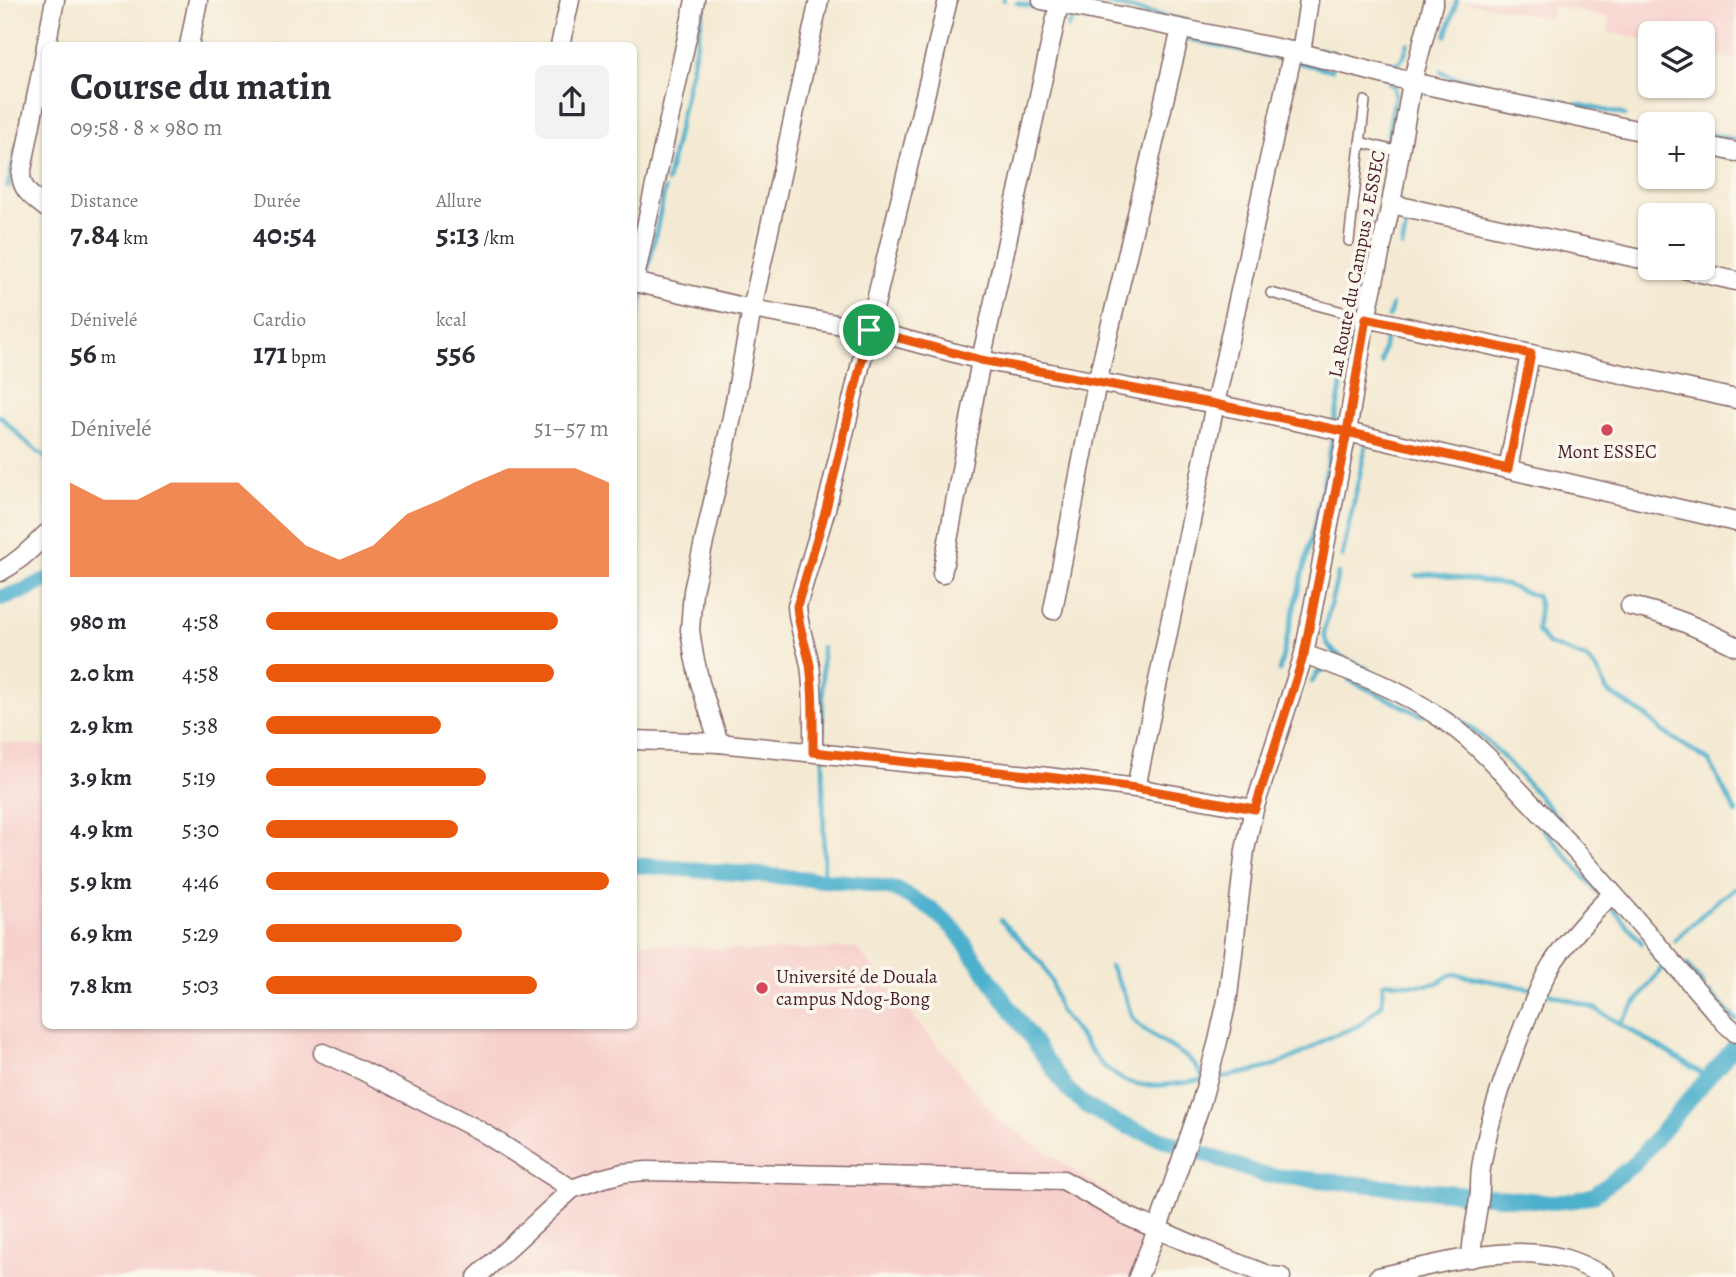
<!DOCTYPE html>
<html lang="fr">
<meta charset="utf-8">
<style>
:root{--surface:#fff;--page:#f2f2f3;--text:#2b2b33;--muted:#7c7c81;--accent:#ea580c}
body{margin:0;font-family:Alegreya,serif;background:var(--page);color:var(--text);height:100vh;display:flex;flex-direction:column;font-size:26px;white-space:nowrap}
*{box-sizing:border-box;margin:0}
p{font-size:23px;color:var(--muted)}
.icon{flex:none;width:38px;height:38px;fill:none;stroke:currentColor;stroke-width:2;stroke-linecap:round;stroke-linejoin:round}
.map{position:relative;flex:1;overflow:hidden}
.details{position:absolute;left:42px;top:42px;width:595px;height:987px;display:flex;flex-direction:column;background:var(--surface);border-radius:10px;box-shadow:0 2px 5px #0004}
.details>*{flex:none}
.buttons{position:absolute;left:1638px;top:21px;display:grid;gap:14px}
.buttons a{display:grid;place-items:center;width:77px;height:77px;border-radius:10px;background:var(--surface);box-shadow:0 2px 5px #0004;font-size:35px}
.pin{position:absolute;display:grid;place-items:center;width:60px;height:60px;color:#fff;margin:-30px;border:4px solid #fff;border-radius:50%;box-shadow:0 2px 7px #0007}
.round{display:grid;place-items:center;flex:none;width:74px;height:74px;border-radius:10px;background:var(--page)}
.overview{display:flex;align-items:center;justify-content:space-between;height:119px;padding:0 28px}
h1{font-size:38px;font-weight:700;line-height:52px}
.figures{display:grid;grid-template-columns:repeat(3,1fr);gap:10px;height:119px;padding:7px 28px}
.figures div{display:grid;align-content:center}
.figures b{font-size:30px;font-weight:700}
.figures small{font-size:19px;font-weight:400}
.figures p{font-size:19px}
.chart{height:196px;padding:14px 28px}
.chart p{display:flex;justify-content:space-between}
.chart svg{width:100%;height:126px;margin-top:7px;fill:var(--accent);opacity:.7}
ul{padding:0 28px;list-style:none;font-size:23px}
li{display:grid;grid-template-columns:112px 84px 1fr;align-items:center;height:52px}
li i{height:18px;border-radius:9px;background:var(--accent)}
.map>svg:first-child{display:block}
.built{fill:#f7d0cc}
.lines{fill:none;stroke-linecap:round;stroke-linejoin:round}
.stream{stroke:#4eb1cd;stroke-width:4.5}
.canal{stroke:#4eb1cd;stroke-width:16}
.lane-casing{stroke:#866666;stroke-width:12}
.street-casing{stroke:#866666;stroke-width:21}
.lane{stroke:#fff;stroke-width:9}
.street{stroke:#fff;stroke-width:18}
.route-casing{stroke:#fff;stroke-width:14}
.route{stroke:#ea580c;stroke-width:9}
.poi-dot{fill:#d1495b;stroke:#fbf7ec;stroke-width:2.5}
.labels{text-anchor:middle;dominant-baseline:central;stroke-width:7;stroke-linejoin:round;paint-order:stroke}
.street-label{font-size:19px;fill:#4a1f2b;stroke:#fbf7ec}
.poi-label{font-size:19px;fill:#4a1f2b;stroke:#fbf7ec}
</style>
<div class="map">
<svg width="1736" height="1277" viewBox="0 0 1736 1277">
<rect width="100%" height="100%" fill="#fbf7ec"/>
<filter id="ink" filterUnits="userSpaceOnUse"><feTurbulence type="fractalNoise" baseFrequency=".0143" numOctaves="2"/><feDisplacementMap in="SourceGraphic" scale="14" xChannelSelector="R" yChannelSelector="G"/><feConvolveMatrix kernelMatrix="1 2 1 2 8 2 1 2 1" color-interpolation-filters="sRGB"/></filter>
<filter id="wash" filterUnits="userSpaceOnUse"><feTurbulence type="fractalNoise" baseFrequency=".00686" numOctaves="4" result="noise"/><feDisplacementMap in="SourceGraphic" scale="28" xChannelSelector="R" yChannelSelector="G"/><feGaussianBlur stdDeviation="1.57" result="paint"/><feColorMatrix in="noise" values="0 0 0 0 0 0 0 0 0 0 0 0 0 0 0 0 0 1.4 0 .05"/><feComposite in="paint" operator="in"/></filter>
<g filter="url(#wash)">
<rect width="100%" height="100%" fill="#f4ead3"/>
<!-- built -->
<g class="built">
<polygon points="1736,0 1736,59 1703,52 1703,33 1650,33 1650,41 1608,32 1610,18 1553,6 1550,19 1465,1"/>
<polygon points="0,742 38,745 45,747 46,1026 634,1026 634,942 751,951 857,948 998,1119 1144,1219 1146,1238 1134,1277 0,1277"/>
</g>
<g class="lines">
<!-- stream -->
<g class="stream">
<polyline points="1003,0 1004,0"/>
<polyline points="1089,0 1187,21"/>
<polyline points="1017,3 1045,10 1051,16"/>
<path d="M 1068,27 C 1074,15 1082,17 1094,19"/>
<polyline points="1446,36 1457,0"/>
<polyline points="1184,38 1285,60"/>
<polyline points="1319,49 1333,52"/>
<path d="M 1375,61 C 1398,66 1402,66 1408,43"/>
<polyline points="1296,62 1332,70"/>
<polyline points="1441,71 1449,76 1567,102"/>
<polyline points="1577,104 1625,115"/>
<polyline points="1703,132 1736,140"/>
<polyline points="1387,141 1395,94 1394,88 1389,83"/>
<polyline points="667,182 706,0"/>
<polyline points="8,187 17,145"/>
<polyline points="1402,247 1409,211"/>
<polyline points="646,280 665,189"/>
<polyline points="1389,317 1392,305"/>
<polyline points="634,337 644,289"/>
<polyline points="1381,363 1387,329"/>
<polyline points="0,416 27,443 46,458"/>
<polyline points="1334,426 1371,220"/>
<polyline points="1342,557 1367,441"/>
<path d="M 1338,574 L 1324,631 C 1325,655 1350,660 1368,669"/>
<path d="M 1417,576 L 1431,574 L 1506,585 L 1536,596 C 1543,608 1537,618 1537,631 L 1548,644 L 1586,658 L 1600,674 L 1607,691 L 1646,716 L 1662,731 L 1709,761 L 1736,813"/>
<polyline points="822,647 823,748"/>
<polyline points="1279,671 1316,518 1333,435"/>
<polyline points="1349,680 1423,716"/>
<polyline points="1312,682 1317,673 1325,670"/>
<path d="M 1418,694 C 1481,724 1523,778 1568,830"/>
<polyline points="823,757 824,880"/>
<polyline points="1539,824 1602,897"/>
<polyline points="1608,903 1642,943"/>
<path d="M 1001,920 L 1043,965 L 1052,983 L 1059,1010 L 1103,1066 C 1111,1070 1117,1078 1126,1081 C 1151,1090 1178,1083 1203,1080"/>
<polyline points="1675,940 1717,901 1736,888"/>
<polyline points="1651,952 1713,1022"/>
<polyline points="1687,965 1704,986"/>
<path d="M 1110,966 C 1114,975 1124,991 1127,1001 C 1130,1013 1132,1019 1143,1028 C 1161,1045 1192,1053 1202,1076"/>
<polyline points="1542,991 1594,1008 1708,1077"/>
<polyline points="1710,993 1736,1020"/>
<polyline points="1620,1024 1664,965"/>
<polyline points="1734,1044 1736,1045"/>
<path d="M 1211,1079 C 1238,1074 1265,1071 1290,1059 C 1304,1053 1318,1043 1332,1036 C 1342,1031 1353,1030 1362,1023 C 1369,1017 1374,1010 1382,1005 L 1383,984 L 1386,982 C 1400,983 1426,988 1439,982 C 1444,979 1448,975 1454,974 L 1533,989"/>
</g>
<!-- canal -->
<g class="canal">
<polyline points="0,598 23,591 46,580"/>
<polyline points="634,865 860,883 897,890 930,908 955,930 1067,1089 1086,1106 1117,1123 1263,1175 1553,1202 1576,1200 1594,1195 1633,1165 1736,1045"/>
</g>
</g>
</g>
<g filter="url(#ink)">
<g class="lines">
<!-- lane casing -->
<g class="lane-casing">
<g id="lane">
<polyline points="1360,142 1400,152"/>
<polyline points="1349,241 1365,101"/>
<polyline points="1271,293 1366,318"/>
</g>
</g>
<!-- street casing -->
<g class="street-casing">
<g id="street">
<polyline points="695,0 634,282 752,309 869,330 981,360 1215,404 1347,432 1736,522"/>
<polyline points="1042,0 1301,53 1412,82 1650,133"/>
<polyline points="46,46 55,0"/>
<polyline points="189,46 198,0"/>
<polyline points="560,46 570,0"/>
<path d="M 46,47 L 21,175 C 22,191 34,198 46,208"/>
<polyline points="1301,53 1309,0"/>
<polyline points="1703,145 1736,152"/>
<polyline points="1391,204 1650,261"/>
<polyline points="1679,268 1736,281"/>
<polyline points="1366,318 1736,399"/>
<polyline points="1508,469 1530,354"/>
<path d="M 0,572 C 18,562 32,549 46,534"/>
<polyline points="942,574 981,360 1060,0"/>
<path d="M 1630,606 C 1669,614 1701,629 1736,646"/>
<polyline points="1053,610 1097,382 1181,29"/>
<path d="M 1304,654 C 1351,671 1398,688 1439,717 C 1475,740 1503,774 1532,804 C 1600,875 1662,951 1726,1024 L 1736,1033"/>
<polyline points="634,740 719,743 1048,777 1136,788 1254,809"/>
<polyline points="719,743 700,683 694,656 690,630 693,591 732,417 752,309 819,0"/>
<path d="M 813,752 C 813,722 814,694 810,665 C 806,645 798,626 797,606 L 826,509 L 948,0"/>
<polyline points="1136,788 1215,404 1293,51"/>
<polyline points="323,1053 361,1070 479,1130 572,1189"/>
<path d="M 1471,1258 C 1472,1238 1476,1219 1479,1200 C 1481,1187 1479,1175 1482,1162 C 1490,1113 1508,1066 1526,1020 C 1534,1002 1540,984 1550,967 C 1567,940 1590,916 1612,894"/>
<polyline points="477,1277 572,1189 600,1179 623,1173 647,1171 1063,1180 1129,1217 1224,1258 1271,1276 1281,1277"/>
<polyline points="1138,1277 1158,1228 1201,1103 1218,1041 1228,996 1245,850 1254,809 1304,654 1347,432 1366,318 1391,204 1412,82 1434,0"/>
<path d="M 1378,1277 C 1438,1265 1505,1242 1566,1259 C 1580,1263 1593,1270 1605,1277"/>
</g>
</g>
<!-- lane -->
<use href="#lane" class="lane"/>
<!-- street -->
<use href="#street" class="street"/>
</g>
</g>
<g class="lines" filter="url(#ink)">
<!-- route casing -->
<g class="route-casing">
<path id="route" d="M 869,330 L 826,509 L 797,606 C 798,626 806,645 810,665 C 814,694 813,722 813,752 L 1048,777 L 1136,788 L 1255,809 L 1304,654 L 1347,432 L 1508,469 L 1531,354 L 1366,318 L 1347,432 L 1215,404 L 981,360 L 869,330"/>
</g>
<!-- route -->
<use href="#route" class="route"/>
</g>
<!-- markers -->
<g class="poi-dot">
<circle cx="1607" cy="430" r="7"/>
<circle cx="762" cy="988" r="7"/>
</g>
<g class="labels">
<!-- street labels -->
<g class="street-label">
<text transform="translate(1357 264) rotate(-79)">La Route du Campus 2 ESSEC</text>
</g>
<!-- poi labels -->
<g class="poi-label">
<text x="1607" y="452">Mont ESSEC</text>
<text x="776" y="977" text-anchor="start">Université de Douala<tspan x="776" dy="22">campus Ndog-Bong</tspan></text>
</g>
</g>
</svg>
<div class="buttons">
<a><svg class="icon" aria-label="layers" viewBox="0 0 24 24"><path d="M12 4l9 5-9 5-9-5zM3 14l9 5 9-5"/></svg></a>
<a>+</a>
<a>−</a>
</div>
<div class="pin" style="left:869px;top:330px;background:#1e9e55"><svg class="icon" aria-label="arrive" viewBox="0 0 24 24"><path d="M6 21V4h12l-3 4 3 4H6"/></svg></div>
<section class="details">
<div class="overview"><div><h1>Course du matin</h1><p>09:58 · 8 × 980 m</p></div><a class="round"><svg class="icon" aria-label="share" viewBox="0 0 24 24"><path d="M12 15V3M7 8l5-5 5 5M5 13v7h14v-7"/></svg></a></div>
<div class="figures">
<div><p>Distance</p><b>7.84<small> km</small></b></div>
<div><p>Durée</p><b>40:54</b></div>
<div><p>Allure</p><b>5:13<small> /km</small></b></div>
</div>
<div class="figures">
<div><p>Dénivelé</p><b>56<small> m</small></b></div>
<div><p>Cardio</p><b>171<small> bpm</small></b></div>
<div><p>kcal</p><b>556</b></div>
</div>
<div class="chart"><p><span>Dénivelé</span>51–57 m</p>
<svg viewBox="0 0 160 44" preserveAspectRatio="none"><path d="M0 44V11L10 17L20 17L30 11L40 11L50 11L60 22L70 33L80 38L90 33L100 22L110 17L120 11L130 6L140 6L150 6L160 11V44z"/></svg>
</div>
<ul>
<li><b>980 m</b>4:58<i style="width:85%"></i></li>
<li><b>2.0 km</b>4:58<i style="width:84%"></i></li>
<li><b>2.9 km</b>5:38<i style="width:51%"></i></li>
<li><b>3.9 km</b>5:19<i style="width:64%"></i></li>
<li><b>4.9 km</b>5:30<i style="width:56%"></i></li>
<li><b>5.9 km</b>4:46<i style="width:100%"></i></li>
<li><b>6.9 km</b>5:29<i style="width:57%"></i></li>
<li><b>7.8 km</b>5:03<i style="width:79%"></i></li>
</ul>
</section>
</div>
